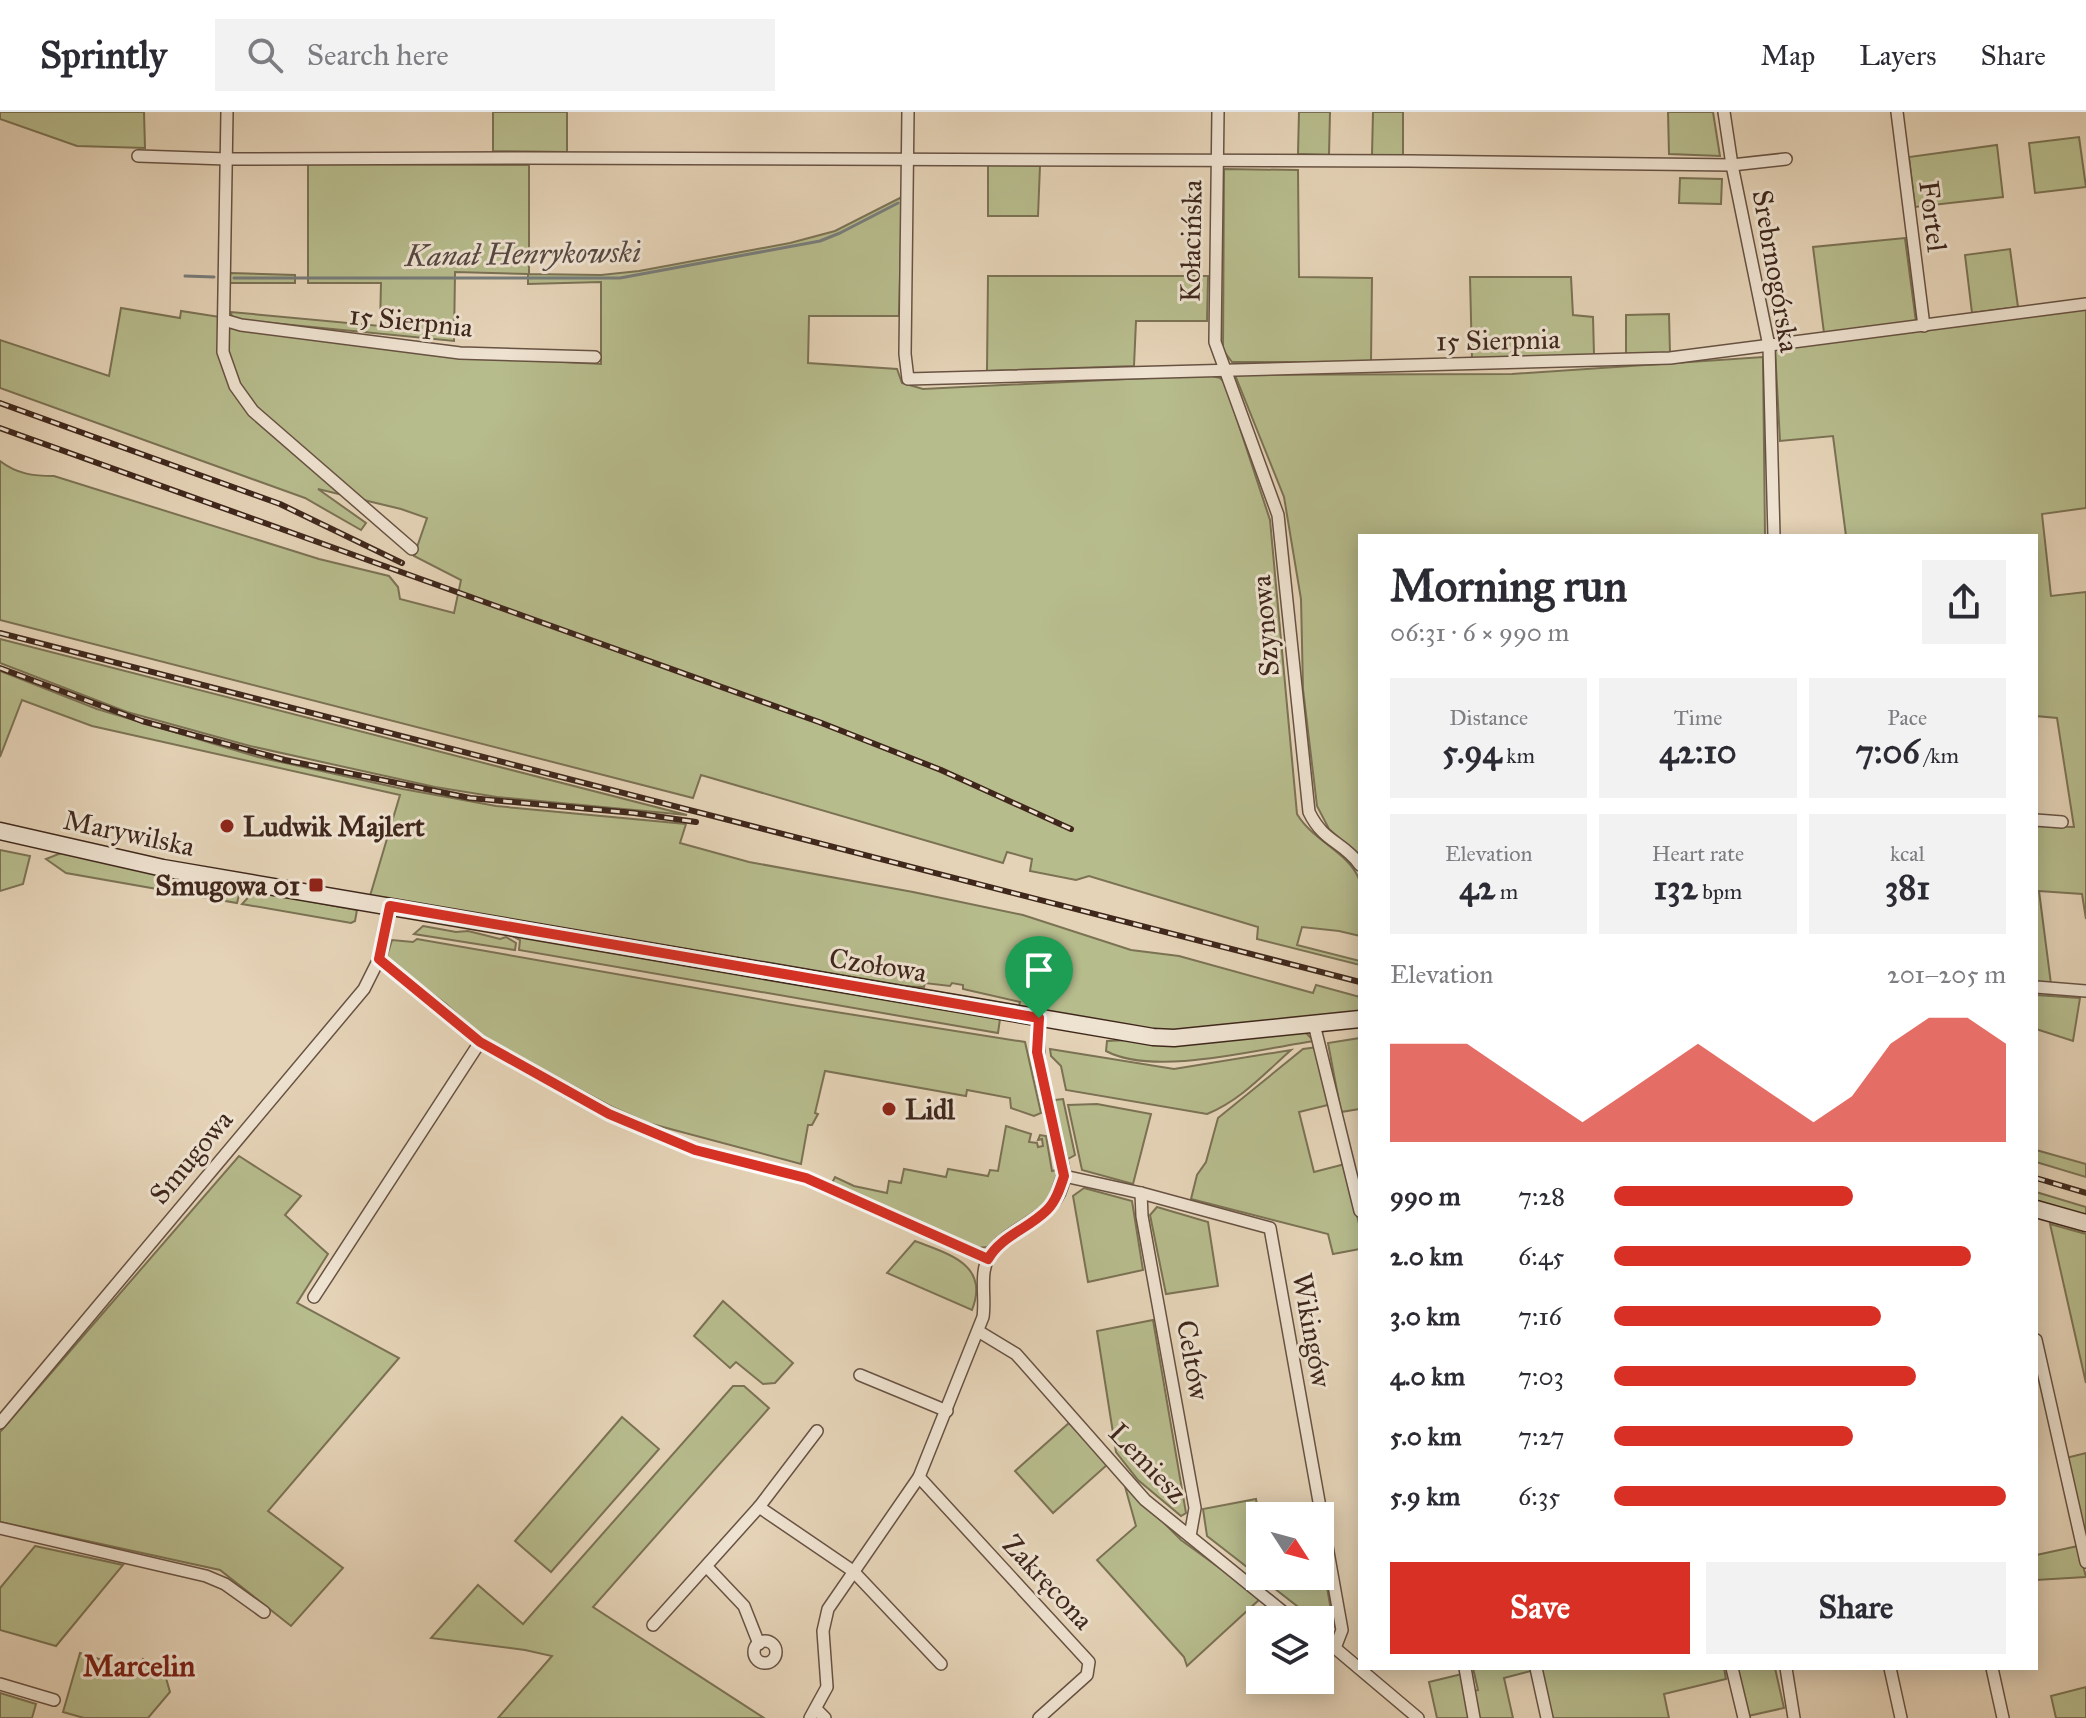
<!DOCTYPE html>
<meta charset="utf-8">
<style>
:root{--surface:#fff;--page:#f2f2f3;--text:#2b2b33;--muted:#7c7c81;--line:#e1e1e2;--accent:#d93025}
body{margin:0;font-family:"IM FELL Great Primer",serif;background:var(--page);color:var(--text);height:100vh;display:flex;flex-direction:column;font-size:30px;white-space:nowrap}
*{box-sizing:border-box;margin:0}
p{font-size:26px;color:var(--muted)}
.icon{flex:none;width:44px;height:44px;fill:none;stroke:currentColor;stroke-width:2;stroke-linecap:round;stroke-linejoin:round}
.map{position:relative;flex:1;overflow:hidden}
.panel{position:absolute;left:1358px;top:422px;width:680px;height:1136px;display:flex;flex-direction:column;background:var(--surface);border-radius:0px;box-shadow:0 4px 20px #0003}
.panel>*{flex:none}
.needle{width:52px;rotate:126deg}
.fabs{position:absolute;left:1246px;top:1390px;display:grid;gap:16px}
.fabs a{display:grid;place-items:center;width:88px;height:88px;border-radius:0px;background:var(--surface);box-shadow:0 4px 20px #0003;font-size:40px}
.pin{position:absolute;display:grid;place-items:center;width:68px;height:68px;color:#fff;margin:-82px -34px;border-radius:50% 50% 50% 0;rotate:-45deg;box-shadow:0 0 8px #0007}
.pin .icon{rotate:45deg}
.round{display:grid;place-items:center;flex:none;width:84px;height:84px;border-radius:0px;background:var(--page)}
.summary{display:flex;align-items:center;justify-content:space-between;height:136px;padding:0 32px}
h1{font-size:44px;font-weight:800;line-height:60px}
.stats{display:grid;grid-template-columns:repeat(3,1fr);gap:12px;height:136px;padding:8px 32px}
.stats div{display:grid;align-content:center;border-radius:0px;background:var(--page);text-align:center}
.stats b{font-size:34px;font-weight:800}
.stats small{font-size:22px;font-weight:400}
.stats p{font-size:22px}
.chart{height:224px;padding:16px 32px}
.chart p{display:flex;justify-content:space-between}
.chart svg{width:100%;height:144px;margin-top:8px;fill:var(--accent);opacity:.7}
.primary-button{display:flex;gap:16px;margin-top:auto;padding:16px 32px}
.primary-button a{flex:1;height:92px;border-radius:0px;background:var(--accent);color:#fff;font-size:32px;font-weight:800;line-height:92px;text-align:center}
.primary-button a+a{background:var(--page);color:var(--text)}
ul{padding:0 32px;list-style:none;font-size:26px}
li{display:grid;grid-template-columns:128px 96px 1fr;align-items:center;height:60px}
li i{height:20px;border-radius:10px;background:var(--accent)}
header{display:flex;align-items:center;gap:48px;box-sizing:border-box;height:112px;padding:0 40px;background:var(--surface);border-bottom:2px solid var(--line)}
header strong{font-size:38px}
nav{display:flex;gap:44px;margin-inline-start:auto;font-size:28px}
.search{width:560px;height:72px;background:var(--page);display:flex;align-items:center;gap:20px;box-sizing:border-box;padding:0 28px;border-radius:0px;color:var(--muted);font-size:30px}
.map>svg:first-child{display:block}
.green{fill:#b7bc8d;stroke:#7b7254;stroke-width:2}
.lines{fill:none;stroke-linecap:round;stroke-linejoin:round}
.stream{stroke:#777c7b;stroke-width:3}
.street-casing{stroke:#685243;stroke-width:14}
.secondary-casing{stroke:#3f271c;stroke-width:19}
.street{stroke:#eee2d0;stroke-width:11}
.secondary{stroke:#eee2d0;stroke-width:16}
.rail-casing{stroke:#3f271c;stroke-width:6}
.rail{stroke:#eee2d0;stroke-width:3;stroke-dasharray:9;stroke-linecap:butt}
.route-casing{stroke:#fff;stroke-width:16}
.route{stroke:#d93025;stroke-width:10}
.poi-dot{fill:#8f2418;stroke:#eee2d0;stroke-width:3}
.labels{text-anchor:middle;dominant-baseline:central;stroke-width:6;stroke-linejoin:round;paint-order:stroke}
.street-label{font-size:28px;fill:#3f271c;stroke:#eee2d0}
.poi-label{font-size:28px;font-weight:bold;fill:#3f271c;stroke:#eee2d0;text-anchor:start}
.water-label{font-size:30px;font-style:italic;fill:#564a44;stroke:#eee2d0}
.neighbourhood-label{font-size:30px;font-weight:bold;fill:#7a1f14;stroke:#eee2d0}
</style>
<header>
<strong>Sprintly</strong>
<div class="search"><svg class="icon" aria-label="search" viewBox="0 0 24 24"><circle cx="10" cy="10" r="6"/><path d="M15 15l6 6"/></svg>Search here</div>
<nav><a>Map</a><a>Layers</a><a>Share</a></nav>
</header>
<div class="map">
<svg width="2086" height="1606" viewBox="0 0 2086 1606">
<rect width="100%" height="100%" fill="#e5d3b7"/>
<filter id="stains"><feTurbulence type="fractalNoise" baseFrequency=".0025" numOctaves="4"/><feColorMatrix values="0 0 0 0 .2 0 0 0 0 .09 0 0 0 0 .02 0 0 0 .5 -.17"/></filter>
<radialGradient id="worn" r=".72"><stop offset=".6" stop-color="#630" stop-opacity="0"/><stop offset="1" stop-color="#630" stop-opacity=".3"/></radialGradient>
<!-- green -->
<g class="green">
<polygon points="0,0 144,0 145,36 77,34 0,7"/>
<polygon points="493,0 567,0 567,40 493,39"/>
<polygon points="1299,0 1330,0 1329,43 1298,42"/>
<polygon points="1373,0 1403,0 1403,43 1372,43"/>
<polygon points="1668,0 1713,0 1720,44 1669,42"/>
<polygon points="2079,25 2086,75 2035,81 2029,31"/>
<polygon points="1997,33 2003,85 1915,95 1909,45"/>
<path d="M 308,52 L 529,53 L 529,162 L 601,163 L 639,159 L 790,131 L 835,119 L 902,85 L 899,204 L 809,204 L 808,251 L 897,257 L 902,271 L 923,277 L 1208,263 L 1220,266 L 1225,271 L 1270,408 L 1297,702 C 1313,729 1348,740 1359,767 C 1365,782 1360,808 1360,824 L 1339,819 L 1302,815 L 1297,833 L 1360,849 L 1360,853 L 1257,827 L 1258,815 L 1089,764 L 1076,768 L 1030,759 L 1032,747 L 1007,740 L 1003,751 L 701,663 L 693,686 L 0,508 L 0,349 C 17,362 33,364 54,364 L 319,447 L 389,464 L 398,475 L 400,487 L 454,501 L 461,468 L 414,444 L 427,406 L 401,397 L 318,377 L 366,411 L 361,418 L 305,386 L 0,276 L 0,228 L 109,264 L 121,196 L 180,206 L 181,199 L 220,205 L 219,214 L 455,244 L 601,252 L 601,170 L 528,172 L 528,162 L 455,160 L 454,229 L 232,207 L 231,200 L 380,214 L 381,171 L 308,171 Z"/>
<polygon points="988,53 1040,54 1038,104 988,104"/>
<polygon points="1224,57 1298,58 1299,165 1372,166 1371,250 1232,250 1223,238"/>
<polygon points="1680,66 1722,67 1721,92 1679,91"/>
<polygon points="1905,126 1916,210 1824,221 1813,135"/>
<polygon points="2010,137 2018,195 1972,201 1965,143"/>
<polygon points="230,161 295,163 295,171 230,171"/>
<polygon points="988,164 1208,164 1207,209 1136,209 1134,254 987,259"/>
<polygon points="1470,165 1571,165 1573,203 1593,205 1594,243 1472,247"/>
<polygon points="2086,196 2086,396 2042,402 2051,484 2086,480 2086,807 2082,782 2039,779 2051,872 2036,869 2036,714 2074,715 2057,606 2036,604 2036,424 1846,424 1833,324 1780,329 1775,237"/>
<polygon points="1669,202 1670,241 1626,242 1626,203"/>
<polygon points="1763,245 1765,424 1360,424 1360,746 1329,717 1317,694 1303,577 1301,487 1284,385 1235,263 1512,262"/>
<polygon points="0,527 687,703 497,685 435,675 250,634 127,600 0,551"/>
<polygon points="0,559 97,597 258,645 403,677 496,694 686,712 680,731 749,750 913,780 1023,803 1131,838 1179,844 1313,881 1316,873 1360,885 1360,900 1154,920 1019,894 1020,890 963,877 963,873 952,871 950,874 925,871 924,875 894,874 370,784 400,683 92,614 22,588 0,645"/>
<polygon points="0,738 30,744 23,772 0,779"/>
<polygon points="66,739 241,775 237,791 66,761 46,747"/>
<polygon points="254,779 357,798 355,809 351,811 242,792"/>
<polygon points="423,814 456,820 468,819 500,827 506,825 516,831 515,838 414,822"/>
<polygon points="507,821 1000,907 998,921 519,838 520,828"/>
<polygon points="417,827 798,894 1025,930 1041,1001 1034,1004 1011,996 1010,986 967,978 966,984 825,959 815,1001 818,1002 812,1013 808,1013 801,1052 648,1011 612,995 481,924 446,892 386,847 392,828 413,830"/>
<polygon points="2036,883 2080,886 2073,929 2036,917"/>
<path d="M 1305,920 L 1314,929 C 1259,937 1155,965 1106,939 L 1107,929 Z"/>
<polygon points="1360,926 1360,997 1341,1000 1328,931"/>
<polygon points="1317,935 1332,992 1299,1000 1314,1060 1345,1052 1360,1116 1360,1137 1333,1142 1328,1122 1191,1087 1197,1063 1206,1050 1218,1006 1303,937"/>
<path d="M 1050,937 L 1174,957 L 1291,938 C 1265,961 1240,989 1207,1002 L 1066,978 L 1061,954 L 1051,944 Z"/>
<polygon points="1063,987 1075,1043 1066,1048 1054,991 1055,988"/>
<polygon points="1097,992 1151,1002 1133,1072 1082,1058 1068,993"/>
<polygon points="1006,1014 1031,1022 1029,1030 1037,1031 1038,1035 1043,1034 1042,1027 1038,1028 1040,1023 1046,1024 1052,1059 1056,1058 1057,1062 1049,1085 1043,1093 987,1135 976,1136 832,1071 835,1065 854,1074 887,1081 889,1069 901,1071 904,1057 946,1065 948,1057 988,1064 990,1058 998,1059"/>
<polygon points="2036,1038 2086,1052 2086,1065 2036,1050"/>
<polygon points="239,1044 301,1084 285,1103 328,1142 297,1191 399,1246 268,1399 343,1456 291,1514 220,1458 0,1410 0,1320"/>
<polygon points="1084,1076 1132,1089 1143,1158 1088,1170 1073,1084"/>
<polygon points="2036,1080 2086,1095 2086,1104 2036,1089"/>
<polygon points="1157,1095 1208,1110 1218,1174 1166,1182 1150,1103"/>
<polygon points="2050,1112 2086,1122 2086,1271"/>
<path d="M 915,1129 C 948,1142 990,1152 972,1198 L 887,1161 Z"/>
<polygon points="723,1189 793,1251 775,1271 763,1272 736,1250 730,1256 694,1224"/>
<polygon points="1153,1208 1186,1401 1181,1404 1138,1368 1116,1340 1097,1219"/>
<polygon points="733,1274 744,1274 769,1296 593,1495 764,1606 498,1606 552,1544 525,1538 431,1526 478,1473 523,1512"/>
<polygon points="622,1305 659,1337 551,1460 515,1429"/>
<polygon points="1069,1311 1108,1352 1053,1401 1015,1359"/>
<polygon points="2086,1341 2086,1436 2066,1346"/>
<polygon points="1124,1371 1181,1428 1261,1486 1187,1554 1184,1545 1097,1448 1136,1414"/>
<polygon points="1256,1387 1260,1411 1260,1464 1320,1464 1320,1436 1334,1515 1328,1519 1320,1512 1320,1508 1315,1508 1207,1424 1203,1397"/>
<polygon points="35,1434 123,1453 56,1534 0,1518 0,1476"/>
<polygon points="2078,1434 2086,1465 2036,1468 2036,1443"/>
<polygon points="80,1541 134,1558 143,1547 166,1566 170,1580 148,1606 84,1606 63,1600"/>
<polygon points="1473,1556 1531,1556 1531,1559 1504,1566 1513,1606 1477,1606 1474,1579 1478,1578"/>
<polygon points="1540,1556 1724,1556 1726,1567 1664,1582 1669,1606 1551,1606"/>
<polygon points="1737,1556 1775,1556 1784,1596 1748,1604"/>
<polygon points="1462,1562 1471,1606 1437,1606 1429,1570"/>
<polygon points="2086,1575 2086,1606 2056,1606 2051,1584"/>
<polygon points="0,1581 36,1592 32,1606 0,1606"/>
</g>
<g class="lines">
<!-- stream -->
<g class="stream">
<polyline points="185,164 214,165"/>
<polyline points="234,166 620,166 820,129 840,121 898,91"/>
</g>
<!-- street casing -->
<g class="street-casing">
<g id="street">
<polyline points="227,0 223,240 235,274 253,299 412,437"/>
<polyline points="908,0 905,242 908,267 1670,246 2086,192"/>
<path d="M 1218,0 L 1215,230 L 1278,403 L 1309,700 C 1324,731 1343,729 1360,753"/>
<polyline points="1724,0 1732,53 1769,234 1774,424"/>
<polyline points="1897,0 1924,214"/>
<polyline points="138,44 227,47 523,46 1409,49 1732,53 1786,47"/>
<polyline points="224,208 241,213 460,241 595,245"/>
<polyline points="2036,708 2062,710"/>
<polyline points="379,847 480,930 609,1002 695,1038 806,1066 988,1147"/>
<polyline points="2036,875 2086,879"/>
<polyline points="1314,912 1360,1099"/>
<polyline points="1064,1064 1141,1081 1270,1116 1342,1518 1335,1536"/>
<polyline points="1141,1081 1142,1104 1195,1396 1190,1424"/>
<polyline points="314,1185 480,930"/>
<polyline points="978,1219 1016,1242 1145,1388 1293,1508"/>
<polyline points="2036,1228 2086,1450"/>
<polyline points="860,1263 947,1299"/>
<polyline points="0,1311 364,877 379,847 390,794"/>
<polyline points="919,1365 1089,1550 1087,1563 1039,1606"/>
<polyline points="759,1395 853,1459 941,1552"/>
<polyline points="0,1416 206,1464 225,1472 264,1500"/>
<polyline points="707,1455 744,1494 759,1532"/>
<polyline points="653,1513 759,1395 817,1319"/>
<polyline points="1320,1526 1335,1536 1418,1606"/>
<circle cx="765" cy="1540" r="11"/>
<polyline points="1465,1556 1474,1606"/>
<polyline points="1536,1556 1547,1606"/>
<polyline points="1732,1556 1744,1606"/>
<polyline points="1786,1556 1794,1606"/>
<polyline points="1890,1556 1901,1606"/>
<polyline points="1992,1556 2003,1606"/>
<polyline points="0,1572 54,1588"/>
<polyline points="816,1597 825,1606"/>
<path d="M 810,1606 L 827,1575 L 823,1519 L 828,1497 L 919,1365 L 983,1205 C 986,1185 979,1162 989,1144 C 1008,1112 1060,1108 1064,1065 C 1065,1054 1059,1039 1056,1028 C 1047,988 1034,948 1039,906"/>
</g>
</g>
<!-- secondary casing -->
<g class="secondary-casing">
<g id="secondary">
<polyline points="0,719 163,756 1153,925 1174,926 1360,907"/>
<polyline points="2036,1097 2086,1111"/>
</g>
</g>
<!-- street -->
<use href="#street" class="street"/>
<!-- secondary -->
<use href="#secondary" class="secondary"/>
<!-- rail casing -->
<g class="rail-casing">
<g id="rail">
<polyline points="0,291 280,392 402,451"/>
<polyline points="0,316 819,610 941,658 1071,717"/>
<polyline points="0,521 1360,870"/>
<polyline points="0,556 142,609 285,648 470,686 634,701 696,710"/>
<polyline points="2036,1066 2086,1081"/>
</g>
</g>
<!-- rail -->
<use href="#rail" class="rail"/>
</g>
<g class="lines">
<!-- route casing -->
<g class="route-casing">
<path id="route" d="M 390,794 L 1039,906 L 1037,940 L 1064,1064 C 1060,1076 1056,1089 1047,1098 C 1028,1117 1001,1124 988,1147 L 806,1066 L 695,1038 L 609,1002 L 480,930 L 379,847 Z"/>
</g>
<!-- route -->
<use href="#route" class="route"/>
</g>
<!-- markers -->
<g class="poi-dot">
<circle cx="227" cy="714" r="8"/>
<rect x="308" y="765" width="16" height="16" rx="4"/>
<circle cx="889" cy="997" r="8"/>
</g>
<g class="labels">
<!-- street labels -->
<g class="street-label">
<text transform="translate(1933 104) rotate(83)">Fortel</text>
<text transform="translate(1191 129) rotate(-89)">Kołacińska</text>
<text transform="translate(1776 159) rotate(80)">Srebrnogórska</text>
<text transform="translate(411 209) rotate(6)">15 Sierpnia</text>
<text transform="translate(1498 228) rotate(-1)">15 Sierpnia</text>
<text transform="translate(1265 514) rotate(-95)">Szynowa</text>
<text transform="translate(129 721) rotate(12)">Marywilska</text>
<text transform="translate(878 853) rotate(9)">Czołowa</text>
<text transform="translate(191 1045) rotate(-50)">Smugowa</text>
<text transform="translate(1312 1218) rotate(80)">Wikingów</text>
<text transform="translate(1193 1248) rotate(80)">Celtów</text>
<text transform="translate(1148 1351) rotate(46)">Lemiesz</text>
<text transform="translate(1048 1470) rotate(47)">Zakręcona</text>
</g>
<!-- poi labels -->
<g class="poi-label">
<text x="243" y="714">Ludwik Majlert</text>
<text x="300" y="773" text-anchor="end">Smugowa 01</text>
<text x="905" y="997">Lidl</text>
</g>
<!-- water labels -->
<g class="water-label">
<text transform="translate(523 142) rotate(-1)">Kanał Henrykowski</text>
</g>
<!-- neighbourhood labels -->
<g class="neighbourhood-label">
<text x="139" y="1554">Marcelin</text>
</g>
</g>
<rect width="100%" height="100%" filter="url(#stains)"/>
<rect width="100%" height="100%" fill="url(#worn)"/>
</svg>
<div class="fabs">
<a><svg class="needle" viewBox="-14 -14 28 28"><path d="M0-13l5 13h-10z" fill="#e53935"/><path d="M0 13l5-13h-10z" fill="#7c7c81"/></svg></a>
<a><svg class="icon" aria-label="layers" viewBox="0 0 24 24"><path d="M12 4l9 5-9 5-9-5zM3 14l9 5 9-5"/></svg></a>
</div>
<div class="pin" style="left:1039px;top:906px;background:#1e9e55"><svg class="icon" aria-label="arrive" viewBox="0 0 24 24"><path d="M6 21V4h12l-3 4 3 4H6"/></svg></div>
<section class="panel">
<div class="summary"><div><h1>Morning run</h1><p>06:31 · 6 × 990 m</p></div><a class="round"><svg class="icon" aria-label="share" viewBox="0 0 24 24"><path d="M12 15V3M7 8l5-5 5 5M5 13v7h14v-7"/></svg></a></div>
<div class="stats">
<div><p>Distance</p><b>5.94<small> km</small></b></div>
<div><p>Time</p><b>42:10</b></div>
<div><p>Pace</p><b>7:06<small> /km</small></b></div>
</div>
<div class="stats">
<div><p>Elevation</p><b>42<small> m</small></b></div>
<div><p>Heart rate</p><b>132<small> bpm</small></b></div>
<div><p>kcal</p><b>381</b></div>
</div>
<div class="chart"><p><span>Elevation</span>201–205 m</p>
<svg viewBox="0 0 160 44" preserveAspectRatio="none"><path d="M0 44V14L10 14L20 14L30 22L40 30L50 38L60 30L70 22L80 14L90 22L100 30L110 38L120 30L130 14L140 6L150 6L160 14V44z"/></svg>
</div>
<ul>
<li><b>990 m</b>7:28<i style="width:61%"></i></li>
<li><b>2.0 km</b>6:45<i style="width:91%"></i></li>
<li><b>3.0 km</b>7:16<i style="width:68%"></i></li>
<li><b>4.0 km</b>7:03<i style="width:77%"></i></li>
<li><b>5.0 km</b>7:27<i style="width:61%"></i></li>
<li><b>5.9 km</b>6:35<i style="width:100%"></i></li>
</ul>
<div class="primary-button"><a>Save</a><a>Share</a></div>
</section>
</div>
